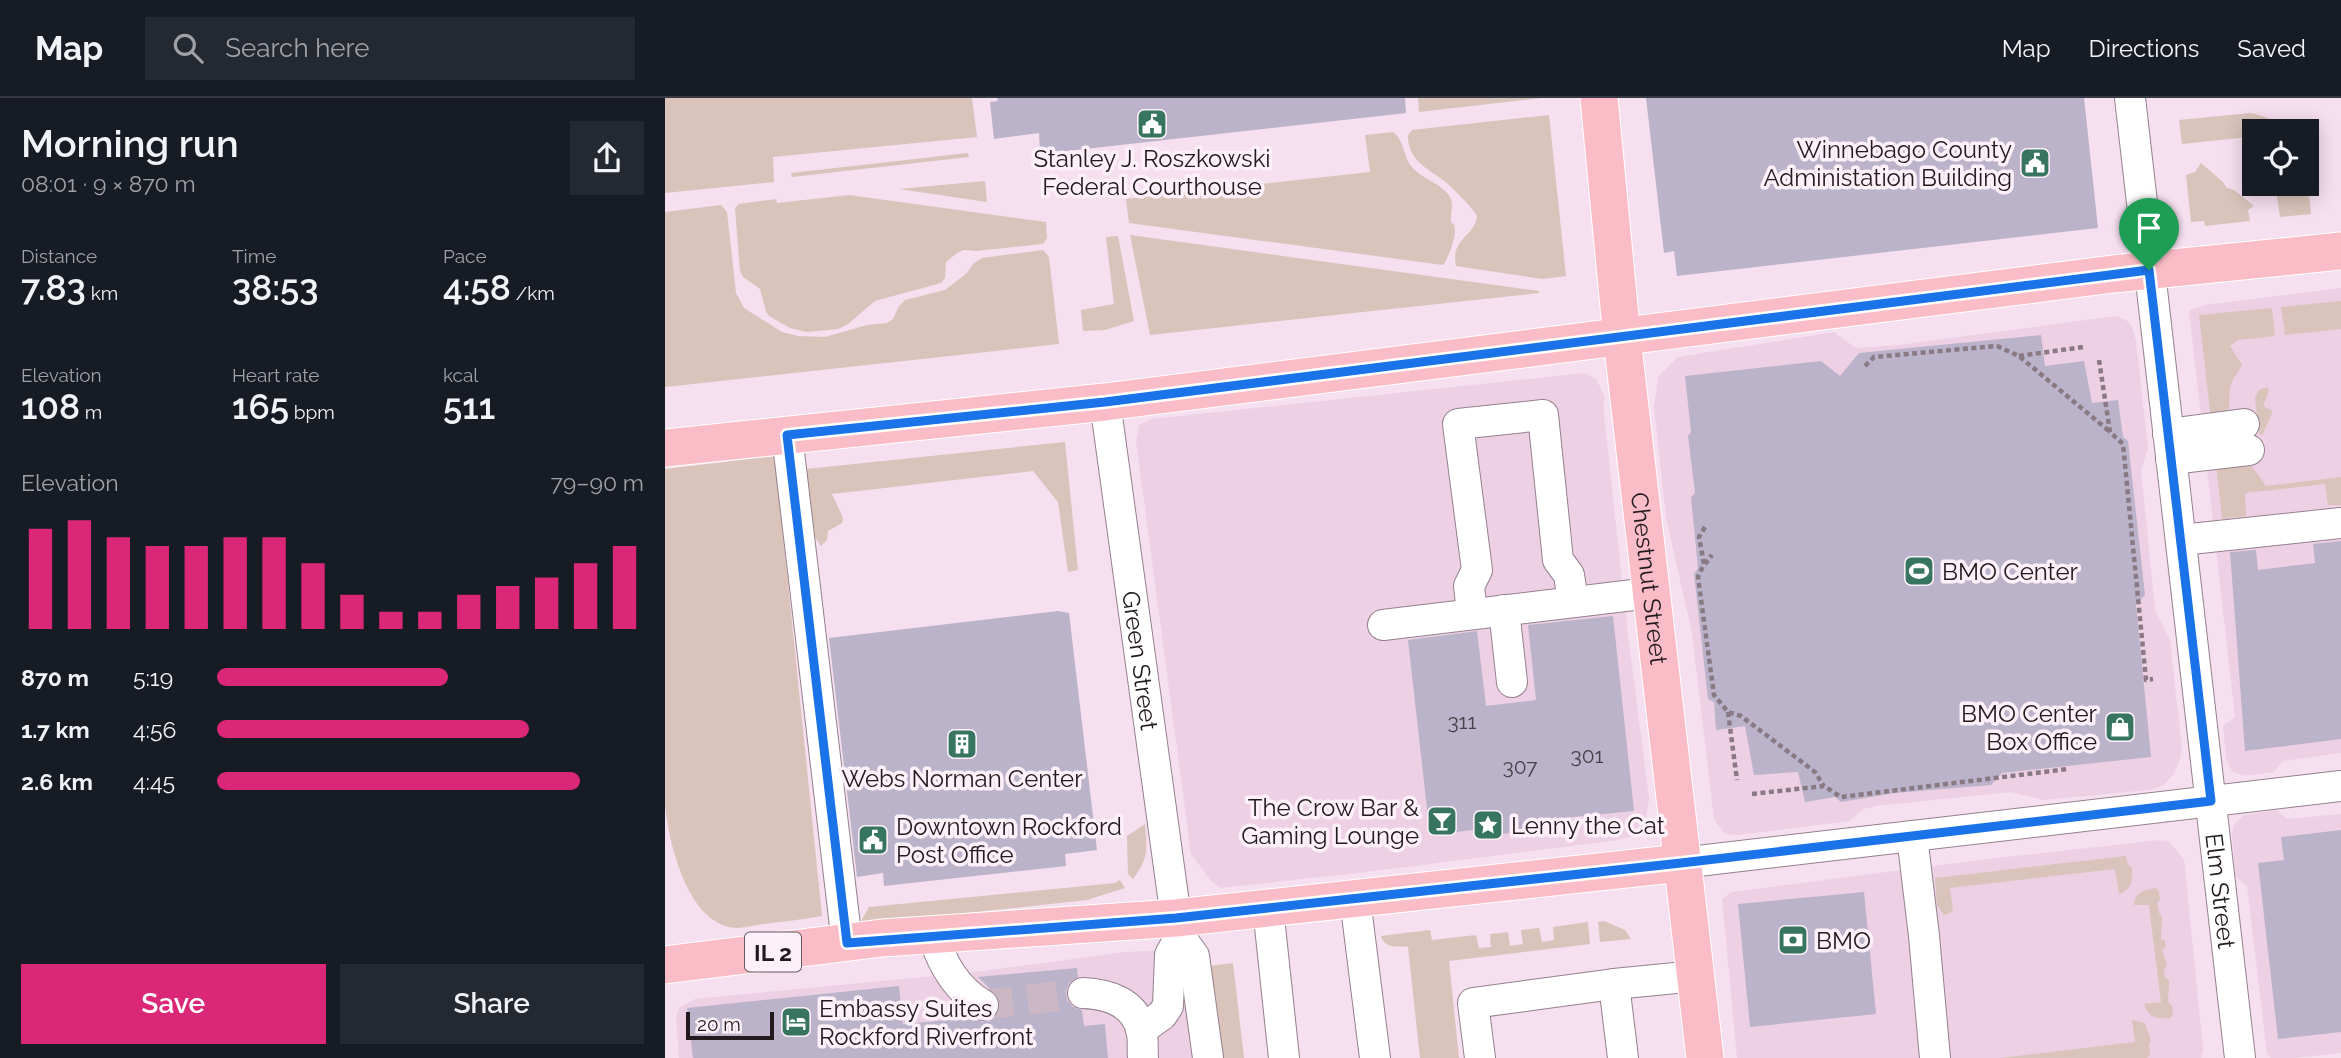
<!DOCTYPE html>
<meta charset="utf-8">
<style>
:root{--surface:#171b24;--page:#242831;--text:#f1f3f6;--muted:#9ea1a6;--line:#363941;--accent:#db2777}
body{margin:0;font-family:Raleway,sans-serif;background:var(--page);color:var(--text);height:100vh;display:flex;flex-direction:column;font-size:26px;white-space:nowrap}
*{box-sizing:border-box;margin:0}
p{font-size:23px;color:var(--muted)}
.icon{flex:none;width:38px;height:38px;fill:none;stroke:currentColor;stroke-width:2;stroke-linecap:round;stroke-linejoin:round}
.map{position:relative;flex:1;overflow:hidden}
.details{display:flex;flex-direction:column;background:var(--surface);width:665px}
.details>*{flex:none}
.buttons{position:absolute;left:1577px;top:21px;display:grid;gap:14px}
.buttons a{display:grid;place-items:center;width:77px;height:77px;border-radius:0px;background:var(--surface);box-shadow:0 4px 18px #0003;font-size:35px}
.scale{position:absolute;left:21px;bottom:18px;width:88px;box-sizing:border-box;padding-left:7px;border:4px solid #221a1f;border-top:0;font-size:19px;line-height:24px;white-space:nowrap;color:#221a1f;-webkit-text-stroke:5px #fdf0f9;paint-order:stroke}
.pin{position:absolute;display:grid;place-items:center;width:60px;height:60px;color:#fff;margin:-72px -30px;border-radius:50% 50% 50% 0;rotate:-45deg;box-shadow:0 0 7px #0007}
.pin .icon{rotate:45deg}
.round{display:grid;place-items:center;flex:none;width:74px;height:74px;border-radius:0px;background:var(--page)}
.head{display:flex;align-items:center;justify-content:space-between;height:119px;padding:0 21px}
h1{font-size:38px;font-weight:600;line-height:52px}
.stats{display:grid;grid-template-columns:repeat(3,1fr);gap:10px;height:119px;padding:7px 21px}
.stats div{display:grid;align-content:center}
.stats b{font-size:35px;font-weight:600}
.stats small{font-size:19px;font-weight:400}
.stats p{font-size:19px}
.chart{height:196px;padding:14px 21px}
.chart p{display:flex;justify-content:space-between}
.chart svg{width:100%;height:126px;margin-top:7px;stroke:var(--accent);stroke-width:6}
.button{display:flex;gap:14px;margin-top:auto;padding:14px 21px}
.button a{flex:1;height:80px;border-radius:0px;background:var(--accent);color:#fff;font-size:28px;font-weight:600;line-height:80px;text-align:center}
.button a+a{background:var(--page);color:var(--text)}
ul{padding:0 21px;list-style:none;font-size:23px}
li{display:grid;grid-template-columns:112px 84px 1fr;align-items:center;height:52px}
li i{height:18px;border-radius:9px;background:var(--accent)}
header{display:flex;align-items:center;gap:42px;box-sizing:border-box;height:98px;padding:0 35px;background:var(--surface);border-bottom:2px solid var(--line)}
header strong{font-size:33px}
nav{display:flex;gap:38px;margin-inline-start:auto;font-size:24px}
.search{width:490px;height:63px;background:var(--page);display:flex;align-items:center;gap:18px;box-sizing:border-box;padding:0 24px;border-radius:0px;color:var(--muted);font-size:26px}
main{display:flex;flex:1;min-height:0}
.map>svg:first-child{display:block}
.built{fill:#edd0e4}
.green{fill:#dac3ba}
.building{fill:#bbb3c9}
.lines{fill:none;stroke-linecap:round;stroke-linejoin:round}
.minor-tunnel{stroke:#ccb8c5;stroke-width:30;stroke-dasharray:30 15;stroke-linecap:butt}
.minor-casing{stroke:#94808e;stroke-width:32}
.major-casing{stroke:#fff;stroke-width:39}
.path{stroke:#887983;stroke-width:4.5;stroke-dasharray:5 3.5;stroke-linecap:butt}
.minor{stroke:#fff;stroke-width:30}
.major{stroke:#fabdc7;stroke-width:37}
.route-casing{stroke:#fff;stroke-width:14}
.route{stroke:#1a73e8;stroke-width:9}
.labels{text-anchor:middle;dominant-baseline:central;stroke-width:7;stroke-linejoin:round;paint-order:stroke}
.number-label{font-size:21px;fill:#48404a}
.shield{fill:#fdf0f9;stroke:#645a60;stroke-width:2}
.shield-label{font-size:23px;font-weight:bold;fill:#221a1f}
.poi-label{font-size:24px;fill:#221a1f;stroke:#fdf0f9;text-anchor:start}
.street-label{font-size:24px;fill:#221a1f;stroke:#fdf0f9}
</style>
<header>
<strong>Map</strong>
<div class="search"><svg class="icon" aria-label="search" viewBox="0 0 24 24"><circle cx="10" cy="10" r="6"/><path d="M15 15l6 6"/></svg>Search here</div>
<nav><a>Map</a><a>Directions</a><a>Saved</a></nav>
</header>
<main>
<section class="details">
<div class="head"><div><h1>Morning run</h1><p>08:01 · 9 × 870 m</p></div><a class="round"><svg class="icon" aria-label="share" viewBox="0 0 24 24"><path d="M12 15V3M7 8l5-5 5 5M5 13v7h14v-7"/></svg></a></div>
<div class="stats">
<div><p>Distance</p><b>7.83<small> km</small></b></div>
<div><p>Time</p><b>38:53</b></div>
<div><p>Pace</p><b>4:58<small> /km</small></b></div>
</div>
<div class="stats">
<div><p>Elevation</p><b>108<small> m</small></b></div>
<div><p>Heart rate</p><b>165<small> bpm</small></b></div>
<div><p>kcal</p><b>511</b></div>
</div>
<div class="chart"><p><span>Elevation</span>79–90 m</p>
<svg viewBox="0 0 160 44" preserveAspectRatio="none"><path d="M5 44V9M15 44V6M25 44V12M35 44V15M45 44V15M55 44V12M65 44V12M75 44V21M85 44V32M95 44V38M105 44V38M115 44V32M125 44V29M135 44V26M145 44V21M155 44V15"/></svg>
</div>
<ul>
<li><b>870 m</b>5:19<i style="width:54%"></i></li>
<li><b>1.7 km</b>4:56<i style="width:73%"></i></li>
<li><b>2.6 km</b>4:45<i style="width:85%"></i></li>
</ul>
<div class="button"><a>Save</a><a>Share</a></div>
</section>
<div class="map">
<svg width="1676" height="960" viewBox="0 0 1676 960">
<rect width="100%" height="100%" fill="#f6dfef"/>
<!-- built -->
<g class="built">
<polygon points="1676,190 1676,655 1618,663 1609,674 1579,678 1567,673 1561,661 1558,628 1570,619 1524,212 1541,207"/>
<polygon points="1451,218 1461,222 1467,228 1471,243 1483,350 1476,372 1490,512 1505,542 1517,652 1515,662 1508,677 1497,688 1484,692 1378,702 1346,694 1211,708 1199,711 1184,723 1074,737 1060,736 1049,721 1027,535 1001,420 989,309 993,279 1013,259 1169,234 1191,250 1233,247"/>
<polygon points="920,275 931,281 940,299 938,307 962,529 984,700 980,729 972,737 952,742 710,773 556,790 546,783 526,756 471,343 474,327 486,321"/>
<polygon points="1612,712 1622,721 1676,716 1676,955 1629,960 1606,960 1602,956 1582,788 1570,778 1567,736 1569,726 1579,717"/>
<polygon points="1495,742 1503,743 1519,761 1538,951 1536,960 1072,960 1057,801 1067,794 1323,761"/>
<polygon points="544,850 557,960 14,960 11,918 15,909 30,901 310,874 461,854"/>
</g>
<!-- green -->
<g class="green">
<polygon points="0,0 307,0 312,39 108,59 109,84 0,95"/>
<polygon points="753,0 877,0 754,14"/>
<path d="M 1585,15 C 1600,17 1611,24 1623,33 L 1589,33 L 1589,44 L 1584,39 L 1517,46 L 1514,22 Z"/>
<path d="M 884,17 L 901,178 L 877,181 L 791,168 C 785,140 810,139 812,118 C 807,109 786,88 778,82 C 760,69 743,62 743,37 L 747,32 Z"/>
<path d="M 728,34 C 739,42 738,57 746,68 C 755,80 771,83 781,94 C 790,103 786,110 786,120 C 786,131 788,120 790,131 C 791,138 783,162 778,167 L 464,125 L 461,101 L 705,74 L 700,37 Z"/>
<polygon points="303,55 304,59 127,79 126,75"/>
<polygon points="1536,65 1557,83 1562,90 1569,92 1589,108 1583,112 1585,123 1540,128 1539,123 1526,124 1521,77 1530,74"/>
<polygon points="1642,76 1646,116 1615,119 1610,86 1642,86"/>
<polygon points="320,83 322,104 234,91"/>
<polygon points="184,97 381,124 382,140 378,146 311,153 299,152 292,155 281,164 280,180 276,185 210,203 183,226 173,231 142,234 125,230 104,218 101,213 95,191 78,179 75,173 70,110 74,106 111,101 112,105"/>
<polygon points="56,107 62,114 71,195 79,210 117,234 133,238 160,239 202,227 222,225 228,221 234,208 240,202 280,192 302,175 309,165 317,160 378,152 384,159 394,246 0,289 0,114"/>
<polygon points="465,137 874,193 874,195 485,237"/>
<polygon points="453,138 469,223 440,232 418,233 416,212 449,206 441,139"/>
<polygon points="1676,203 1676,231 1620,237 1616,209"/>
<path d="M 1607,210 L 1610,238 L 1573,242 L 1565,248 L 1577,267 C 1574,274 1568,279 1566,287 C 1560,308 1574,313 1546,321 L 1534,217 Z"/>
<polygon points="1602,289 1604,293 1598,308 1608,313 1597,338 1594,335 1590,300 1594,292"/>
<polygon points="400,344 413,472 403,474 393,404 368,373 167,396 178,420 177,425 163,433 162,442 156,448 148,436 141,371"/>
<path d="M 110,358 L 157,818 C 138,821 118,824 98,826 C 90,827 80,830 71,830 C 23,827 4,746 0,707 L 0,371 Z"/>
<polygon points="1583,363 1601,388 1676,379 1676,407 1663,407 1660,386 1580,395 1581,418 1557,421 1551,365"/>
<path d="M 480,726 C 482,752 484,760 468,781 L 463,776 L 462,738 Z"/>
<path d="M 1461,758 L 1463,767 L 1467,770 C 1468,783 1467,791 1454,796 L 1450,771 L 1285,790 L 1288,812 L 1285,815 L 1279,817 L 1272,807 L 1270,780 Z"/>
<polygon points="455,782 460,790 422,802 199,826 196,823 204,809 450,785"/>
<path d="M 1491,790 L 1494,794 L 1495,802 L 1492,805 L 1494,815 L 1497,819 L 1496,841 L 1500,843 L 1501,849 L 1497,852 L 1502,868 L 1499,871 L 1500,879 L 1504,882 L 1503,904 L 1507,908 L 1508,917 L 1505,920 C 1492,921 1484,920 1479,906 L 1496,904 L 1484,807 L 1469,807 C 1470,794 1479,792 1491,790 Z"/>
<polygon points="939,823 960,832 966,841 935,844 933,824"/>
<path d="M 923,824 L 925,846 L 784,863 L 794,960 L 755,960 L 743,849 C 732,848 720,851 716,838 L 765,832 L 767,842 L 811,837 L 814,850 L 826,849 L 825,836 L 843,834 L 845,848 L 858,846 L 856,832 L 874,830 L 877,844 L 889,842 L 888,829 Z"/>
<polygon points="568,865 579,960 556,960 545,868"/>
<polygon points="1467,922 1480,925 1486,943 1484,946 1485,957 1482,960 1335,960 1470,944"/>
</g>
<!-- building -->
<g class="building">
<polygon points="332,0 740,0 741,15 375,56 374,35 329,41 325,4 333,3"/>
<polygon points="981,0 1419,0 1433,130 1012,178 1009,153 999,155"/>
<polygon points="1376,237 1380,268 1419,263 1427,305 1453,302 1458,339 1463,343 1480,497 1471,506 1486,659 1337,675 1326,687 1230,695 1176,704 1170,699 1140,704 1133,674 1089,677 1080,628 1051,632 1049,604 1043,601 1029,476 1033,470 1026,399 1030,395 1023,338 1026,334 1020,278 1156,263 1175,278 1194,255"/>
<polygon points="1676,443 1676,641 1580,653 1565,454 1591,452 1593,472 1650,465 1648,446"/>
<polygon points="393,513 404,515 432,752 400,756 401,768 219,788 218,775 192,779 164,540"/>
<polygon points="948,518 969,713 888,721 889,731 836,736 834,729 765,737 743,542 812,533 821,608 871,602 863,527"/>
<polygon points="1676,732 1676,934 1613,941 1593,765 1619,762 1616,739"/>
<polygon points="1199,794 1211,916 1085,929 1073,806"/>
<polygon points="412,870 413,879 404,885 401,893 402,902 408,909 417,912 419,928 440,926 443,960 28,960 22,910 234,888 238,926 305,920 317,924 326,922 332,917 335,908 333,899 313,879"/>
</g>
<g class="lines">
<!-- minor-tunnel -->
<polyline class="minor-tunnel" points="318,907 418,895"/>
<!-- minor casing -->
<g class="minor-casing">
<g id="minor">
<path id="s1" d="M 1465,0 L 1575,960"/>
<path id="s2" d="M 440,304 L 511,820 L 515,839 L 529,858 L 543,960"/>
<polyline points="1503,336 1579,326"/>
<polyline points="122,337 182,845"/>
<polyline points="1506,361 1584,352"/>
<polyline points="1516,442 1676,425"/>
<polyline points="839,512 847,584"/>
<polyline points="807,516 804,488 812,472 793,326 878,317 893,462 904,477 908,503"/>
<polyline points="718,527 985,495"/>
<polyline points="1247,738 1259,838 1270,960"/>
<polyline points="1016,765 1676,688"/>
<polyline points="690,801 710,960"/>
<polyline points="603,810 619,960"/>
<path d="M 268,837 C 277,866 291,891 318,907"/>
<polyline points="949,886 958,960"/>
<path d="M 418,895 C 443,896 469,904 476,931 C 479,940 477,951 478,960"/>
<polyline points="476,932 497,917 503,908 505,857 515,839"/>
<polyline points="815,960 808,905 949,886 1031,878"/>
</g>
</g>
<!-- major casing -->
<g class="major-casing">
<g id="major">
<path id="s3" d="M 934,0 L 957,240 L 1040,960"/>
<polyline points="0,350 440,304 1448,176 1676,153"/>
<polyline points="0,867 217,840 511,820 1016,765"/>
</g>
</g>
<!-- path -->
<g class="path">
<polyline points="1354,258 1418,249"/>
<polyline points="1434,262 1445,334 1458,346 1481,582 1488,581"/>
<polyline points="1200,268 1209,259 1332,248 1354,258 1444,333"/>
<polyline points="1040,429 1034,439 1039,466 1033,479 1049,597 1063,614 1076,618 1150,674 1158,687"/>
<polyline points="1040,466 1047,457"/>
<polyline points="1063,614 1072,682"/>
<polyline points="1087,696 1159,688 1176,699 1403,671"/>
</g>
<!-- minor -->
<use href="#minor" class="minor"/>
<!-- major -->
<use href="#major" class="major"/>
</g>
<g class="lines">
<!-- route casing -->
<g class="route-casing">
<polygon id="route" points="1484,172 1546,703 1016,765 603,810 511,820 182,845 122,337 440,304"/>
</g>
<!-- route -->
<use href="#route" class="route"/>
</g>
<!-- icons -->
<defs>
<g id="civic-square" transform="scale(1.575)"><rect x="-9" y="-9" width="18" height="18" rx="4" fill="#377561" stroke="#fdf0f9"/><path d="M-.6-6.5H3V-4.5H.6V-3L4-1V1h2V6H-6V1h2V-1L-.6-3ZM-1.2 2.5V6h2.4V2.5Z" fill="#fff"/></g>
<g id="stadium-square" transform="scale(1.575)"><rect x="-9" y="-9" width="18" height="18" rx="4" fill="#377561" stroke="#fdf0f9"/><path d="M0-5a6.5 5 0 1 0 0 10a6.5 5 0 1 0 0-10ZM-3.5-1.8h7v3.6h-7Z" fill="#fff"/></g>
<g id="shop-square" transform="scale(1.575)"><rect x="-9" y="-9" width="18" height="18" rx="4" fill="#377561" stroke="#fdf0f9"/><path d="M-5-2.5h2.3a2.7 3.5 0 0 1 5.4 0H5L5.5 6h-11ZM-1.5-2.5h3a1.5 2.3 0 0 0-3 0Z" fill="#fff"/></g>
<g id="building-square" transform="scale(1.575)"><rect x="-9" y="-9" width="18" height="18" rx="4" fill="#377561" stroke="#fdf0f9"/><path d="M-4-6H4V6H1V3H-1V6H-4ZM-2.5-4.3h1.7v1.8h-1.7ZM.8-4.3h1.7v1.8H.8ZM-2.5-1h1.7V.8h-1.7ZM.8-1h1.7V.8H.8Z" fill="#fff"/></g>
<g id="bar-square" transform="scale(1.575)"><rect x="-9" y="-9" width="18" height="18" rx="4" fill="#377561" stroke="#fdf0f9"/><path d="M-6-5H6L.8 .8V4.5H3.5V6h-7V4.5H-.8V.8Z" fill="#fff"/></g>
<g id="sight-square" transform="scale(1.575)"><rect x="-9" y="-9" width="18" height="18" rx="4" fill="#377561" stroke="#fdf0f9"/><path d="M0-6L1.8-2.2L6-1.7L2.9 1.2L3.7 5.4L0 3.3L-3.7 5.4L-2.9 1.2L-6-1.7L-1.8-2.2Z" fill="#fff"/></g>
<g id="bank-square" transform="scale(1.575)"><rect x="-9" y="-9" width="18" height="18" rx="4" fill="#377561" stroke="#fdf0f9"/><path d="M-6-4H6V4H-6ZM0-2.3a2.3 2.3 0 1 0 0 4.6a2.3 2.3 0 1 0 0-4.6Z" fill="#fff"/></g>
<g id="hotel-square" transform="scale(1.575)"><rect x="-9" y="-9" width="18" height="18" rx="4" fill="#377561" stroke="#fdf0f9"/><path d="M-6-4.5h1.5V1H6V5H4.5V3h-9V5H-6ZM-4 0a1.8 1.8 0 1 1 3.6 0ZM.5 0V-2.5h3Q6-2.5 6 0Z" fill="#fff"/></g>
</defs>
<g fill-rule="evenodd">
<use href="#civic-square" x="487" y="26"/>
<use href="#civic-square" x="1370" y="65"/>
<use href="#stadium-square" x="1254" y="473"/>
<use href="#shop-square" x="1455" y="629"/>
<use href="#building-square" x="297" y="646"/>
<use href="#bar-square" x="777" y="723"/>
<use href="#sight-square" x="823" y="727"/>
<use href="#civic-square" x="208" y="742"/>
<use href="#bank-square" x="1128" y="842"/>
<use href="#hotel-square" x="131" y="924"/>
</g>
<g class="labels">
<!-- number labels -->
<g class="number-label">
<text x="797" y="623">311</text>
<text x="922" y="657">301</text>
<text x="855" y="668">307</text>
</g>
<!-- shield labels -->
<rect class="shield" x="80" y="834.5" width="56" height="39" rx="5"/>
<g class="shield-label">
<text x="108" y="854">IL 2</text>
</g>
<!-- poi labels -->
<g class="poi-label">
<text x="1347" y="51" text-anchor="end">Winnebago County<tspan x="1347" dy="28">Administation Building</tspan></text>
<text x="487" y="60" text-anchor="middle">Stanley J. Roszkowski<tspan x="487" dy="28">Federal Courthouse</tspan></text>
<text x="1277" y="473">BMO Center</text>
<text x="1432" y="615" text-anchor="end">BMO Center<tspan x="1432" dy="28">Box Office</tspan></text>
<text x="297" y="680" text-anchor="middle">Webs Norman Center</text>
<text x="754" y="709" text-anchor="end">The Crow Bar &amp;<tspan x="754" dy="28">Gaming Lounge</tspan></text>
<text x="846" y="727">Lenny the Cat</text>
<text x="231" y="728">Downtown Rockford<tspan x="231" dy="28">Post Office</tspan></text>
<text x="1151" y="842">BMO</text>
<text x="154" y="910">Embassy Suites<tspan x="154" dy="28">Rockford Riverfront</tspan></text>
</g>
<!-- street labels -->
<g class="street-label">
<text stroke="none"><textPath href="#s3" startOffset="483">Chestnut Street</textPath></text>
<text stroke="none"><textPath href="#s2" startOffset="261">Green Street</textPath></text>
<text stroke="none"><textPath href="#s1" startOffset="798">Elm Street</textPath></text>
</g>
</g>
</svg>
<div class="buttons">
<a><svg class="icon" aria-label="locate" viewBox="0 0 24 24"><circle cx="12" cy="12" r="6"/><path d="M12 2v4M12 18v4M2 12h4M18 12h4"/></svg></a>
</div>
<div class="scale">20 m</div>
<div class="pin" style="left:1484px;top:172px;background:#1e9e55"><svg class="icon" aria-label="arrive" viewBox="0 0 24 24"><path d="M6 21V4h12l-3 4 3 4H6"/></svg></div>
</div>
</main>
